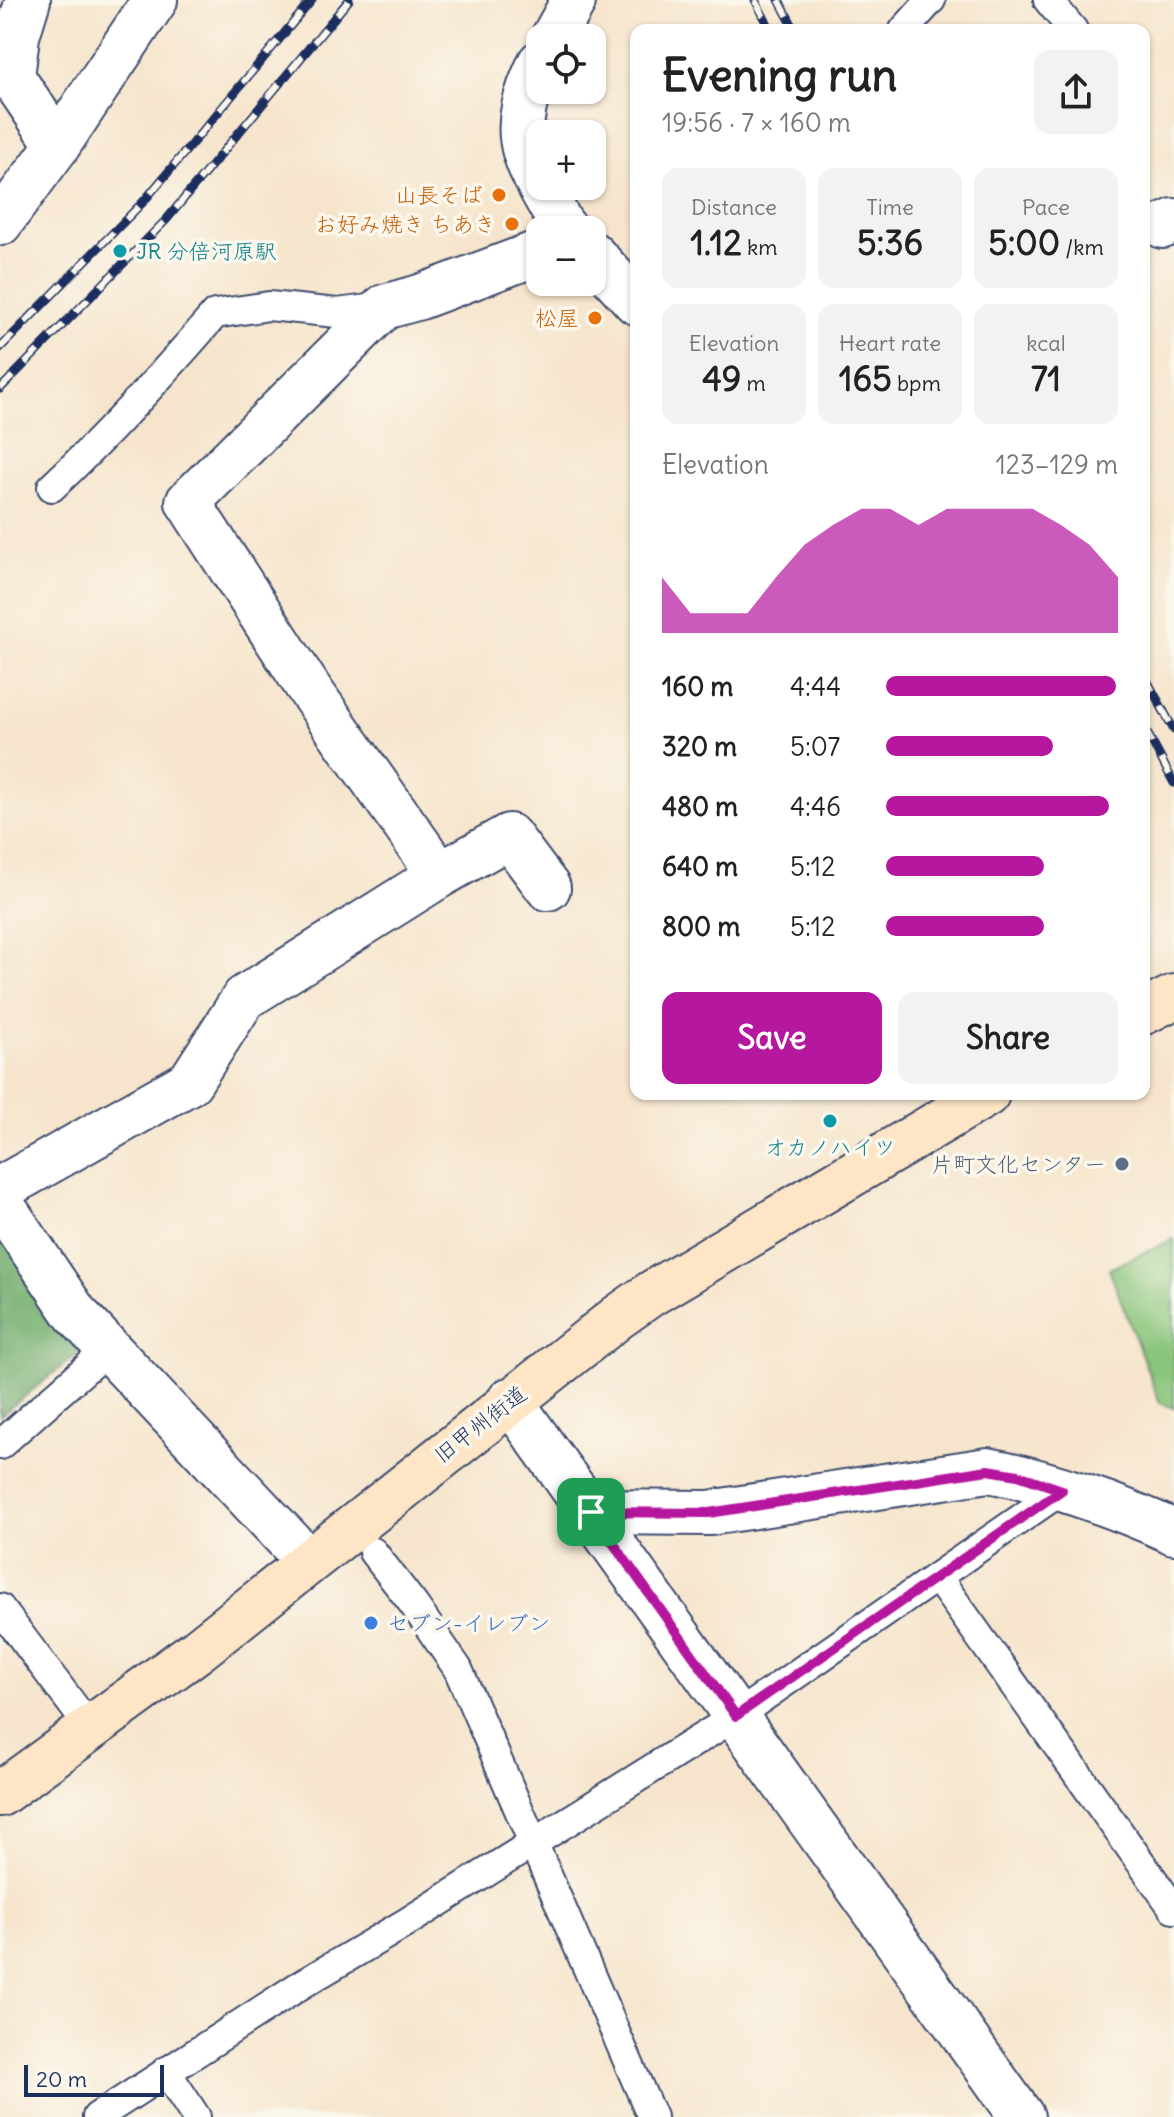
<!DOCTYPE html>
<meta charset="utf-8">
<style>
:root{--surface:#fff;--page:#f2f2f2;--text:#222;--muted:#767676;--accent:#b5179e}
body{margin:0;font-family:Delius,"Klee One",sans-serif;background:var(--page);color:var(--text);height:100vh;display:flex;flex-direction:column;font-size:30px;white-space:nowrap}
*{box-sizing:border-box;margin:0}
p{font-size:26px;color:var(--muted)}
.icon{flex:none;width:44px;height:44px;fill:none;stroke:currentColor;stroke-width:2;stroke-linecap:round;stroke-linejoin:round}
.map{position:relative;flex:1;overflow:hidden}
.details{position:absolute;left:630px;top:24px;width:520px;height:1076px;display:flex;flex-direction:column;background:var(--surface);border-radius:16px;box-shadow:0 2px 6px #0004}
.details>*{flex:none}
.fabs{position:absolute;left:526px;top:24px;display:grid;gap:16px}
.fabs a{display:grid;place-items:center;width:80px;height:80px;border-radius:16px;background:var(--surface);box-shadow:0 2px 6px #0004;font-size:40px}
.scale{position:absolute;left:24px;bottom:20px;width:140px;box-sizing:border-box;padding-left:8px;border:4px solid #1b2f5e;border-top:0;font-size:22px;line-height:28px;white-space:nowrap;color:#1b2f5e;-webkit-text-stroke:6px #fbf7ec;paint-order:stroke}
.pin{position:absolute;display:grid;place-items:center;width:68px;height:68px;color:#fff;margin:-34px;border-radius:16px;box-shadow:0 4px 12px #0006}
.round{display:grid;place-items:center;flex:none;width:84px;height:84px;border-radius:16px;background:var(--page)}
.headline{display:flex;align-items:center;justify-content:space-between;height:136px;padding:0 32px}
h1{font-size:44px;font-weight:800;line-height:60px}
.figures{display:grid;grid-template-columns:repeat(3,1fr);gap:12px;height:136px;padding:8px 32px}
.figures div{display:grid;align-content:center;border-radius:16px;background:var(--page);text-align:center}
.figures b{font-size:34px;font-weight:800}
.figures small{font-size:22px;font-weight:400}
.figures p{font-size:22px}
.chart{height:224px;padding:16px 32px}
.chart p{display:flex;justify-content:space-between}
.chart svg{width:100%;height:144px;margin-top:8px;fill:var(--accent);opacity:.7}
.action{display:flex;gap:16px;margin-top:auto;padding:16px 32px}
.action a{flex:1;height:92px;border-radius:16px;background:var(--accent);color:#fff;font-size:32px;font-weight:800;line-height:92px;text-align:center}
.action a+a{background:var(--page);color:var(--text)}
ul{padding:0 32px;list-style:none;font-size:26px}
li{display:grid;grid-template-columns:128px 96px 1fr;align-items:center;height:60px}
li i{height:20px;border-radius:10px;background:var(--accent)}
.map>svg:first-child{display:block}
.green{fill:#89c57a;stroke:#527a6c;stroke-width:2}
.forest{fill:#6eaa6a;stroke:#446c64;stroke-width:2}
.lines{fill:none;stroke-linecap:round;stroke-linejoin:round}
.service-casing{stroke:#3c4a6e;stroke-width:32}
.minor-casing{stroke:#3c4a6e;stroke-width:48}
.tertiary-casing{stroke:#3c4a6e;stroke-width:48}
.secondary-casing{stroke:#3c4a6e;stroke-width:48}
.service{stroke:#fff;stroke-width:28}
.minor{stroke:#fff;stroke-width:44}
.tertiary{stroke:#fff;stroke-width:44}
.secondary{stroke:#fde5c5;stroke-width:44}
.rail-casing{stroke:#1b2f5e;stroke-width:9}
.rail{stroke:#fbf7ec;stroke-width:6;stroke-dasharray:18;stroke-linecap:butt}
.route-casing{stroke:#fff;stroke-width:16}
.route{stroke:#b5179e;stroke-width:10}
.food-dot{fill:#e8710a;stroke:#fbf7ec;stroke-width:3}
.culture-dot{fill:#0f9aa8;stroke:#fbf7ec;stroke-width:3}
.service-dot{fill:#5c6f8a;stroke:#fbf7ec;stroke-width:3}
.shop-dot{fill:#3f7fe0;stroke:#fbf7ec;stroke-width:3}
.labels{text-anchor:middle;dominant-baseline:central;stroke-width:7;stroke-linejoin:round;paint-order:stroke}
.food-label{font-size:22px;fill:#c56008;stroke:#fbf7ec;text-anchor:end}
.culture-label{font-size:22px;fill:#0d838f;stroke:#fbf7ec;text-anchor:start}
.service-label{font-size:22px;fill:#4e5e75;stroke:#fbf7ec;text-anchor:end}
.street-label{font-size:22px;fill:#1b2f5e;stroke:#fbf7ec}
.shop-label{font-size:22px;fill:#366cbe;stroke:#fbf7ec;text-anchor:start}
</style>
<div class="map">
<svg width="1174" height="2117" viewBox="0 0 1174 2117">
<rect width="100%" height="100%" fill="#fbf7ec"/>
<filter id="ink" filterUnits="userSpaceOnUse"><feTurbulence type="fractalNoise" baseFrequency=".0125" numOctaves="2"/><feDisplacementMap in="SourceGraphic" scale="16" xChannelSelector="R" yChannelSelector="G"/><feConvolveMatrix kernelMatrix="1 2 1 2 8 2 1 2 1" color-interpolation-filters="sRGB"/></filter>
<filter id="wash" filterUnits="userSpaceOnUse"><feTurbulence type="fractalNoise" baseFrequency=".006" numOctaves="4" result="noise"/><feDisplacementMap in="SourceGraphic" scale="32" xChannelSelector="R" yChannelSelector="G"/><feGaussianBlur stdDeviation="1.8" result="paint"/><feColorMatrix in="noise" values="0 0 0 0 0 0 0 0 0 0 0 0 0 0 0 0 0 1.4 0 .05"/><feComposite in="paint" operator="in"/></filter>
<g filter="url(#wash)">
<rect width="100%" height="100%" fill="#f6e5cc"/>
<!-- green -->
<polygon class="green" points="1174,1239 1174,1408 1160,1403 1109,1269"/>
<!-- forest -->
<polygon class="forest" points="0,1223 83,1350 0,1416"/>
</g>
<g filter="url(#ink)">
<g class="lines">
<!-- service casing -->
<g class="service-casing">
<g id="service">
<polyline points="1048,0 1073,30"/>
<polyline points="904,30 931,0"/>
<path d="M 52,487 C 110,433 163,374 215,314 L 269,306 L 337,313 L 384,307"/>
<polyline points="0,1445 107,1350"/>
<polyline points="373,1552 414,1605 458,1669 652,2117"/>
<polyline points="937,1577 1174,1909"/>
<polyline points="0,1608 90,1728"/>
<polyline points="166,2071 196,2117"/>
<polyline points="97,2117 299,1986 404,1924 736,1716 1062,1490"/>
</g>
</g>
<!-- minor casing -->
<g class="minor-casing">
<g id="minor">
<polyline points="28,0 17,36 12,77 58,145"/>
<polyline points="553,38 573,2 571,0"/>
<path d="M 540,63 C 505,138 524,157 561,224 L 566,230"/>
<polyline points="1163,226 1174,221"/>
<polyline points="592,254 636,302"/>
<polyline points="440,875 309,689 188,502 384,307 420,297 540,252"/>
<polyline points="0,1189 190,1082 244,998 440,875 509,836 548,888"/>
<path d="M 591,1512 L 709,1513 L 988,1470 C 1046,1481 1120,1507 1174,1532"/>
</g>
</g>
<!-- tertiary casing -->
<g class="tertiary-casing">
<g id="tertiary">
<polyline points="0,223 58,145 155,0"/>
<polyline points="0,1202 75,1313 308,1561"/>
<polyline points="510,1400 1022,2117"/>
</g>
</g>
<!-- secondary casing -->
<g class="secondary-casing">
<g id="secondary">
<polyline points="1144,1012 1174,997"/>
<polyline points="0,1794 198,1650 618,1317 652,1293 987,1094"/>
</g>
</g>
<!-- service -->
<use href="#service" class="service"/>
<!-- minor -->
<use href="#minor" class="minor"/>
<!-- tertiary -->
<use href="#tertiary" class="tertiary"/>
<!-- secondary -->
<use href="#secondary" class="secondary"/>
<!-- rail casing -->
<g class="rail-casing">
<g id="rail">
<polyline points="755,0 771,30"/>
<polyline points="779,0 795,30"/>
<polyline points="0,348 144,201 312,0"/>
<polyline points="0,389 167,219 349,0"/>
<polyline points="1144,675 1174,730"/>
<polyline points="1144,727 1174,783"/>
</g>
</g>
<!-- rail -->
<use href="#rail" class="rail"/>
</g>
</g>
<g class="lines" filter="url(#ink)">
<!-- route casing -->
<g class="route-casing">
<polygon id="route" points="988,1470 1018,1475 1062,1490 736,1716 591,1512 709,1513"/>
</g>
<!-- route -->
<use href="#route" class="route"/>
</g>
<!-- markers -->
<g class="food-dot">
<circle cx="499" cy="195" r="8"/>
<circle cx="512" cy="224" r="8"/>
<circle cx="595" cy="318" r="8"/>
</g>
<g class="culture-dot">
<circle cx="120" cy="251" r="8"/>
<circle cx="830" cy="1121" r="8"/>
</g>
<circle class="service-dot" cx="1122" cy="1164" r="8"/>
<circle class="shop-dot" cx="371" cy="1623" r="8"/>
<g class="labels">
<!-- food labels -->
<g class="food-label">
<text x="483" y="195">山長そば</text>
<text x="496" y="224">お好み焼き ちあき</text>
<text x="579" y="318">松屋</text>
</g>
<!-- culture labels -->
<g class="culture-label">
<text x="136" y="251">JR 分倍河原駅</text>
<text x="830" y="1147" text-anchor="middle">オカノハイツ</text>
</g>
<!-- service labels -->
<g class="service-label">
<text x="1106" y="1164">片町文化センター</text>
</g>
<!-- street labels -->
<g class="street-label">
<text transform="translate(480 1424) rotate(-38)">旧甲州街道</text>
</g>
<!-- shop labels -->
<g class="shop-label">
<text x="387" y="1623">セブン-イレブン</text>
</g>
</g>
</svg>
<div class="fabs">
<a><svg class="icon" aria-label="locate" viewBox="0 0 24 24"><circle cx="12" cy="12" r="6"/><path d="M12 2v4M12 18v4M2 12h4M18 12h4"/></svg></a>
<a>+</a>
<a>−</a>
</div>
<div class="scale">20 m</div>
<div class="pin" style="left:591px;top:1512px;background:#1e9e55"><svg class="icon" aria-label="arrive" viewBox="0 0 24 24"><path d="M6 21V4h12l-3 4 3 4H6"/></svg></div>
<section class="details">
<div class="headline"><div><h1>Evening run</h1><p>19:56 · 7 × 160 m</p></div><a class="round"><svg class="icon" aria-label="share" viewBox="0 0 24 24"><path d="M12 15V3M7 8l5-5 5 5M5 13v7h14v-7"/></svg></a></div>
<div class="figures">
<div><p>Distance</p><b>1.12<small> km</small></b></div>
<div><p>Time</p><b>5:36</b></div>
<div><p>Pace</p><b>5:00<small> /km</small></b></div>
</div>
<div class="figures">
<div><p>Elevation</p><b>49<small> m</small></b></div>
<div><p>Heart rate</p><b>165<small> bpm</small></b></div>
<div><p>kcal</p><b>71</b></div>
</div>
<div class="chart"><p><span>Elevation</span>123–129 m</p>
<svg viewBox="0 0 160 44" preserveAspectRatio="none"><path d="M0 44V27L10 38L20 38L30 38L40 27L50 17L60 11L70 6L80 6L90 11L100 6L110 6L120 6L130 6L140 11L150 17L160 27V44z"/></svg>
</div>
<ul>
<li><b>160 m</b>4:44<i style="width:99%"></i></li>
<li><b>320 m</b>5:07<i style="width:72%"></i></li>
<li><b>480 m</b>4:46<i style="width:96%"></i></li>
<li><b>640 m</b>5:12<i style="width:68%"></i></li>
<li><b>800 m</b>5:12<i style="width:68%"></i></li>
</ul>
<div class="action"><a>Save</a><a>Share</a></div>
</section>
</div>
